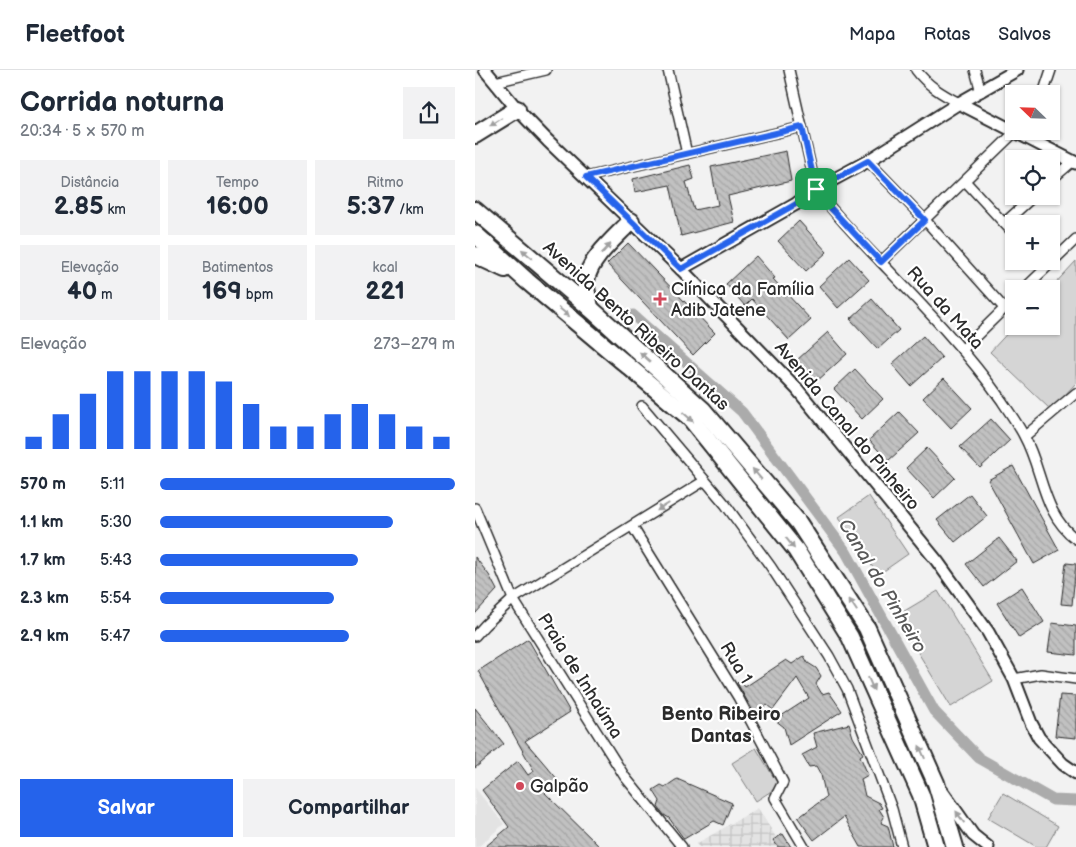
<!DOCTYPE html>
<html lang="pt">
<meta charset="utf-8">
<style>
:root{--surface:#fff;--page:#f2f2f3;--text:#1f2937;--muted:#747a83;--line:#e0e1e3;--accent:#2563eb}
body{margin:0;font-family:"Balsamiq Sans",sans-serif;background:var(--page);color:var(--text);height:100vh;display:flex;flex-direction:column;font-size:19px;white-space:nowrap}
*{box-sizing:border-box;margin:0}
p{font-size:16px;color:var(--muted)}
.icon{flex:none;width:28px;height:28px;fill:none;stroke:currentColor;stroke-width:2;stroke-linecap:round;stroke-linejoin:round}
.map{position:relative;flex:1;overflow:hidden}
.panel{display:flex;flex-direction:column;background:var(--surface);width:475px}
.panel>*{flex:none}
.needle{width:32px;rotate:293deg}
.tools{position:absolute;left:530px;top:15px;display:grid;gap:10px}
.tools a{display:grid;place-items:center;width:55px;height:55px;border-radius:0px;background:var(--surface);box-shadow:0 1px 4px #0004;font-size:25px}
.pin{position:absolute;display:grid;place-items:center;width:42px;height:42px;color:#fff;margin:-21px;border-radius:10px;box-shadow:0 2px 8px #0006}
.round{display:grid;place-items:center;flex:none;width:52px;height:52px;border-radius:0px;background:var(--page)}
.overview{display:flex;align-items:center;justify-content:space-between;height:85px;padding:0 20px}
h1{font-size:28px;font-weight:700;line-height:38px}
.figures{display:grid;grid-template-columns:repeat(3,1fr);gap:8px;height:85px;padding:5px 20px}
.figures div{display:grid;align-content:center;border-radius:0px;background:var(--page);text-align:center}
.figures b{font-size:25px;font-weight:700}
.figures small{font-size:14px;font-weight:400}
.figures p{font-size:14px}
.chart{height:140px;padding:10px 20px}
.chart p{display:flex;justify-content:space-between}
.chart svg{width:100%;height:90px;margin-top:5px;stroke:var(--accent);stroke-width:6}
.action{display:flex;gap:10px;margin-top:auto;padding:10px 20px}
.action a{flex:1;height:58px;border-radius:0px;background:var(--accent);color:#fff;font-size:20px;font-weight:700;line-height:58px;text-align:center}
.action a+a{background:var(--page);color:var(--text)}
ul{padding:0 20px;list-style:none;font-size:16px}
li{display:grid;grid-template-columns:80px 60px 1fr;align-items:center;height:38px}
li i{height:12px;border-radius:6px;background:var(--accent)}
header{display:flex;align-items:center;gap:30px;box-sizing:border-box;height:70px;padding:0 25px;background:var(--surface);border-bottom:1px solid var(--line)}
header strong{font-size:24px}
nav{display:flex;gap:28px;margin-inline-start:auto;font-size:18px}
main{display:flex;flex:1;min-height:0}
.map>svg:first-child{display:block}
.built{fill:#e3e3e3}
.industrial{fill:url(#industrial-grid)}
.pitch{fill:#d5d5d5;stroke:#808080}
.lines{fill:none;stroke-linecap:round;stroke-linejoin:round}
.canal{stroke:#ababab;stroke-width:11}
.building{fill:url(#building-back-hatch);stroke:#2b2b2b}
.minor-casing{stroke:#2b2b2b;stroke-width:12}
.tertiary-casing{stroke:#2b2b2b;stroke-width:15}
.motorway-casing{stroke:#2b2b2b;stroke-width:20}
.minor{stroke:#fff;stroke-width:9}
.tertiary{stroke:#fff;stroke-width:11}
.motorway{stroke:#fff;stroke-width:16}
.oneway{fill:#a0a0a0}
.route-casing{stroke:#fff;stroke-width:10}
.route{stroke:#2563eb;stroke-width:6}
.poi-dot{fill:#d1495b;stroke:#fff;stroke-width:2}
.labels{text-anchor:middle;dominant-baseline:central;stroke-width:4.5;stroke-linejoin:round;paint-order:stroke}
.poi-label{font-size:18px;fill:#2b2b2b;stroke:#fff;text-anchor:start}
.street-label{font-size:18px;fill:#2b2b2b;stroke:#fff}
.water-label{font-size:19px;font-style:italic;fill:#585858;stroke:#fff}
.neighbourhood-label{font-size:19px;font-weight:bold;fill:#2b2b2b;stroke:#fff}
</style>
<header>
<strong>Fleetfoot</strong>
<nav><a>Mapa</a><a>Rotas</a><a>Salvos</a></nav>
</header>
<main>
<section class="panel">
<div class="overview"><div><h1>Corrida noturna</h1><p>20:34 · 5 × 570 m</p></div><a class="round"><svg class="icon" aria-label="share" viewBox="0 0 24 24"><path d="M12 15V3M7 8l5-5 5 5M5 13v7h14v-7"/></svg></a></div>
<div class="figures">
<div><p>Distância</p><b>2.85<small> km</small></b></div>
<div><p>Tempo</p><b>16:00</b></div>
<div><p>Ritmo</p><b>5:37<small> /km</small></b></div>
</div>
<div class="figures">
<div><p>Elevação</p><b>40<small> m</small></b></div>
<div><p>Batimentos</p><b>169<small> bpm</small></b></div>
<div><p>kcal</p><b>221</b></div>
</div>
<div class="chart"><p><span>Elevação</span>273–279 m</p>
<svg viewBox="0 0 160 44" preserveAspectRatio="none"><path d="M5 44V38M15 44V27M25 44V17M35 44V6M45 44V6M55 44V6M65 44V6M75 44V11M85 44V22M95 44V33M105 44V33M115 44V27M125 44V22M135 44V27M145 44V33M155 44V38"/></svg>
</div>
<ul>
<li><b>570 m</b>5:11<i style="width:100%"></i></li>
<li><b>1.1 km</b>5:30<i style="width:79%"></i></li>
<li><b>1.7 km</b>5:43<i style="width:67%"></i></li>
<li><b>2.3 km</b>5:54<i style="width:59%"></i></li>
<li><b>2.9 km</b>5:47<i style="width:64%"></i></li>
</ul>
<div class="action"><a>Salvar</a><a>Compartilhar</a></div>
</section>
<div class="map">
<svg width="601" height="777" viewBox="0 0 601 777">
<defs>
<pattern id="industrial-grid" width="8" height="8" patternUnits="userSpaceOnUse" patternTransform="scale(1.25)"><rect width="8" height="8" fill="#e3e3e3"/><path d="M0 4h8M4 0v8" fill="none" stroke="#c3c3c3"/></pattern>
<pattern id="building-back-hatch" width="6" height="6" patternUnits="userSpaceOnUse" patternTransform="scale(1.25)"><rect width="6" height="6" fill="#c1c1c1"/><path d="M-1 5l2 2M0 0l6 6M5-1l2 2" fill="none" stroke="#a6a6a6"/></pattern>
</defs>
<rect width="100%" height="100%" fill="#f2f2f2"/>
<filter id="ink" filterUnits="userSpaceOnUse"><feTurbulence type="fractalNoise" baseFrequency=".02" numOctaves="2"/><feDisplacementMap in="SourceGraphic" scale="10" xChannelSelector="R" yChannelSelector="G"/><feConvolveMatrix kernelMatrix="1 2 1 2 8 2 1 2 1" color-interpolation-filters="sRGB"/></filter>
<g filter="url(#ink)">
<!-- built -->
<polygon class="built" points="0,718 29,754 3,777 0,777"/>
<!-- industrial -->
<polygon class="industrial" points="283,738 307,777 224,777 221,774"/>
<!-- pitch -->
<g class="pitch">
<polygon points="601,191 601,313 576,340 515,282 539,256 576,256 575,219"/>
<polygon points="394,426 433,484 403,505 364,447"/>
<polygon points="463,521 518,611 476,637 421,546"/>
<polygon points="281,678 304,716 281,731 257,693"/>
<polygon points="528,723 583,756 571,777 562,777 513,748"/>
</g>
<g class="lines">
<!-- canal -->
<polyline class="canal" points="158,245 267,342 371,482 459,641 504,688 578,730 601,731"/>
</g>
<!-- building -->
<g class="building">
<polygon points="311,81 316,111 253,126 259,152 206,166 195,115 160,122 158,109 215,95 219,109 211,112 219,140 243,135 236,97"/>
<polygon points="324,151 352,182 331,201 303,171"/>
<polygon points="153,173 240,263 218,285 132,194"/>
<polygon points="281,186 300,208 298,209 336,250 314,270 277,229 270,236 251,214"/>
<polygon points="374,188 394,210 363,238 344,216"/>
<polygon points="397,229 424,260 403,279 375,249"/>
<polygon points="353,262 372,284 341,312 322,290"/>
<polygon points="448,266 467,288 436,316 417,294"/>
<polygon points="380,299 408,329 387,349 359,319"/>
<polygon points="469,308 497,338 476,358 448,328"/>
<polygon points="424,342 444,363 413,391 394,370"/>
<polygon points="516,349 535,370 505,398 485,377"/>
<polygon points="452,378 480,408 459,428 431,398"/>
<polygon points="538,396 584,480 559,494 513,410"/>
<polygon points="495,424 512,446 480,472 462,450"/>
<polygon points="524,468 542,491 509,517 491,494"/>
<polygon points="0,487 14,505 22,520 0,544"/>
<polygon points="591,493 601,494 597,535 586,534"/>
<polygon points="547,517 569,552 544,568 522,533"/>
<polygon points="577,553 601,556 601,585 573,582"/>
<polygon points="53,569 95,642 50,671 84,711 70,723 125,777 10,777 34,757 7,720 43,691 53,705 59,701 3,601"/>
<polygon points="329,586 333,593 341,598 346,606 341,614 347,624 354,622 367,641 314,675 309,657 300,650 334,628 322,608 298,640 292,635 279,643 262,613 265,610 270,617 311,590 317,594"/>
<polygon points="585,625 601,626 601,668 580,666"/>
<polygon points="0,638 29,674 0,698"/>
<polygon points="374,654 378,667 388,684 385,686 393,705 386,709 390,726 404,733 407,738 404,739 409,747 406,753 413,756 418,777 386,777 369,747 339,770 323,748 351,727 346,705 341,696 334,697 327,685 342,677 338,663"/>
<polygon points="202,709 257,733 248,755 239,751 209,769 194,748 189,745 183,737 185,731 178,720 186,715 190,717"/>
<polygon points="308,764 316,777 303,777 298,770"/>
</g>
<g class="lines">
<!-- minor casing -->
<g class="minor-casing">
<g id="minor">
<polyline points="193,0 212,84"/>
<path d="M 314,0 L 341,119 C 360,145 382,167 404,190 C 447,235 491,280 527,331 C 534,342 543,354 549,366 C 568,400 567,444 601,469"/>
<path d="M 441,0 C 453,16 467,24 484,33"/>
<polyline points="500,0 506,22"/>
<polyline points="20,12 71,0"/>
<polyline points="568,24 576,0"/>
<polyline points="393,91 450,150 529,238"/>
<polyline points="111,107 327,57"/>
<polyline points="576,110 598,91"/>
<polyline points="490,111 539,164"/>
<polyline points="529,153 559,126"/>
<polyline points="406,192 540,62"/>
<polyline points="549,219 601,169"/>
<polyline points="487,280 539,229"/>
<polyline points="167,336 250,434 296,497 354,586 372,619 417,739 427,777"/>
<polyline points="550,366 601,323"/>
<polyline points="0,438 38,529 150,707 207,777"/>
<polyline points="157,456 263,627 308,712 300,728 329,777"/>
<polyline points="0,566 10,555 38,529 229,411"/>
<polyline points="539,609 566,604 601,609"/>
</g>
</g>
<!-- tertiary casing -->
<g class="tertiary-casing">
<g id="tertiary">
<polyline points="10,0 42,39 73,71 206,199 322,319 462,491 513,562 539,609 556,653 564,668 588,694 601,703"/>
<polyline points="484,33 601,93"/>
<polyline points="206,199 321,134 341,119 393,91 484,33 542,0"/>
<polyline points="467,721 498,765 513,777"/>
</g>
</g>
<!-- motorway casing -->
<g class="motorway-casing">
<g id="motorway">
<polyline points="0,65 42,39"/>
<polyline points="0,140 115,238 228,340 323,452 392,558 461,713 480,777"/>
<polyline points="0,164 52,211 215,348 321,480 375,567 446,725 461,777"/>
<polyline points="0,185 30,199"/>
<path d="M 115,238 C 114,230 110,220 111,211 C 114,189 141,167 156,151"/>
</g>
</g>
<!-- minor -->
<use href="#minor" class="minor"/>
<!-- tertiary -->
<use href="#tertiary" class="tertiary"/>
<!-- motorway -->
<use href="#motorway" class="motorway"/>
</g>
<!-- one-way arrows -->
<defs><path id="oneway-solid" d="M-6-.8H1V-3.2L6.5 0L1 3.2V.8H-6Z" transform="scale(1.25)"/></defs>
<g class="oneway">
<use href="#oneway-solid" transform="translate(21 52) rotate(148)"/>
<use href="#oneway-solid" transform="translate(131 179) rotate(-47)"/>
<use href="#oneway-solid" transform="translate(52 184) rotate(-140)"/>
<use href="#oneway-solid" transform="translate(89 242) rotate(40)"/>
<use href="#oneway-solid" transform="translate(170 287) rotate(-138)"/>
<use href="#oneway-solid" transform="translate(213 347) rotate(42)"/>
<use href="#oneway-solid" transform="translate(282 404) rotate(-130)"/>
<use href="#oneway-solid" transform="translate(188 437) rotate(148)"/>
<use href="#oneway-solid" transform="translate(315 473) rotate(52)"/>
<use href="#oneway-solid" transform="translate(378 535) rotate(-123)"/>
<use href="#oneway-solid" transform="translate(396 614) rotate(66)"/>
<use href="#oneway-solid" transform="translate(447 682) rotate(-114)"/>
<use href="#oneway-solid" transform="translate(485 747) rotate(-125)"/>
</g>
</g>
<g class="lines" filter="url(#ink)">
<!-- route casing -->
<g class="route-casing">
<polyline id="route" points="341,119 321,134 206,199 111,107 327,57 341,119 393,91 450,150 406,192 350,132 341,119"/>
</g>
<!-- route -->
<use href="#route" class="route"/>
</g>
<!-- markers -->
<g class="poi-dot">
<path d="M182.5 221.5h5v5h5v5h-5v5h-5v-5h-5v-5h5z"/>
<circle cx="45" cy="716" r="5"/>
</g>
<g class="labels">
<!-- poi labels -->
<g class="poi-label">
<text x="196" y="219">Clínica da Família<tspan x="196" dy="21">Adib Jatene</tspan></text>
<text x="55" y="716">Galpão</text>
</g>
<!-- street labels -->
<g class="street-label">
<text transform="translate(470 238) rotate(48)">Rua da Mata</text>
<text transform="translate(161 256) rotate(42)">Avenida Bento Ribeiro Dantas</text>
<text transform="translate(372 356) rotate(50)">Avenida Canal do Pinheiro</text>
<text transform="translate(261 593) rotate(59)">Rua 1</text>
<text transform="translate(105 606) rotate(58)">Praia de Inhaúma</text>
</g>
<!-- water labels -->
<g class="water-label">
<text transform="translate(407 516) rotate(59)">Canal do Pinheiro</text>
</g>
<!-- neighbourhood labels -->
<g class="neighbourhood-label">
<text x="246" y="644">Bento Ribeiro<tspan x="246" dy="22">Dantas</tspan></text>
</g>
</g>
</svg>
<div class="tools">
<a><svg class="needle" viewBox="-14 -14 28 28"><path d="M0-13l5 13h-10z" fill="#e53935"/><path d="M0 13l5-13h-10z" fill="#747a83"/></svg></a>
<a><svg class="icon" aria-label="locate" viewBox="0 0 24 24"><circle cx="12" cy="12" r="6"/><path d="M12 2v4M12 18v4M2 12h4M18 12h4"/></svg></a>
<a>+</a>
<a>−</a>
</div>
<div class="pin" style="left:341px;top:119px;background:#1e9e55"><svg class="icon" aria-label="arrive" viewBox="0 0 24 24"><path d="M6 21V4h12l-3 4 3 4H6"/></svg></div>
</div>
</main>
